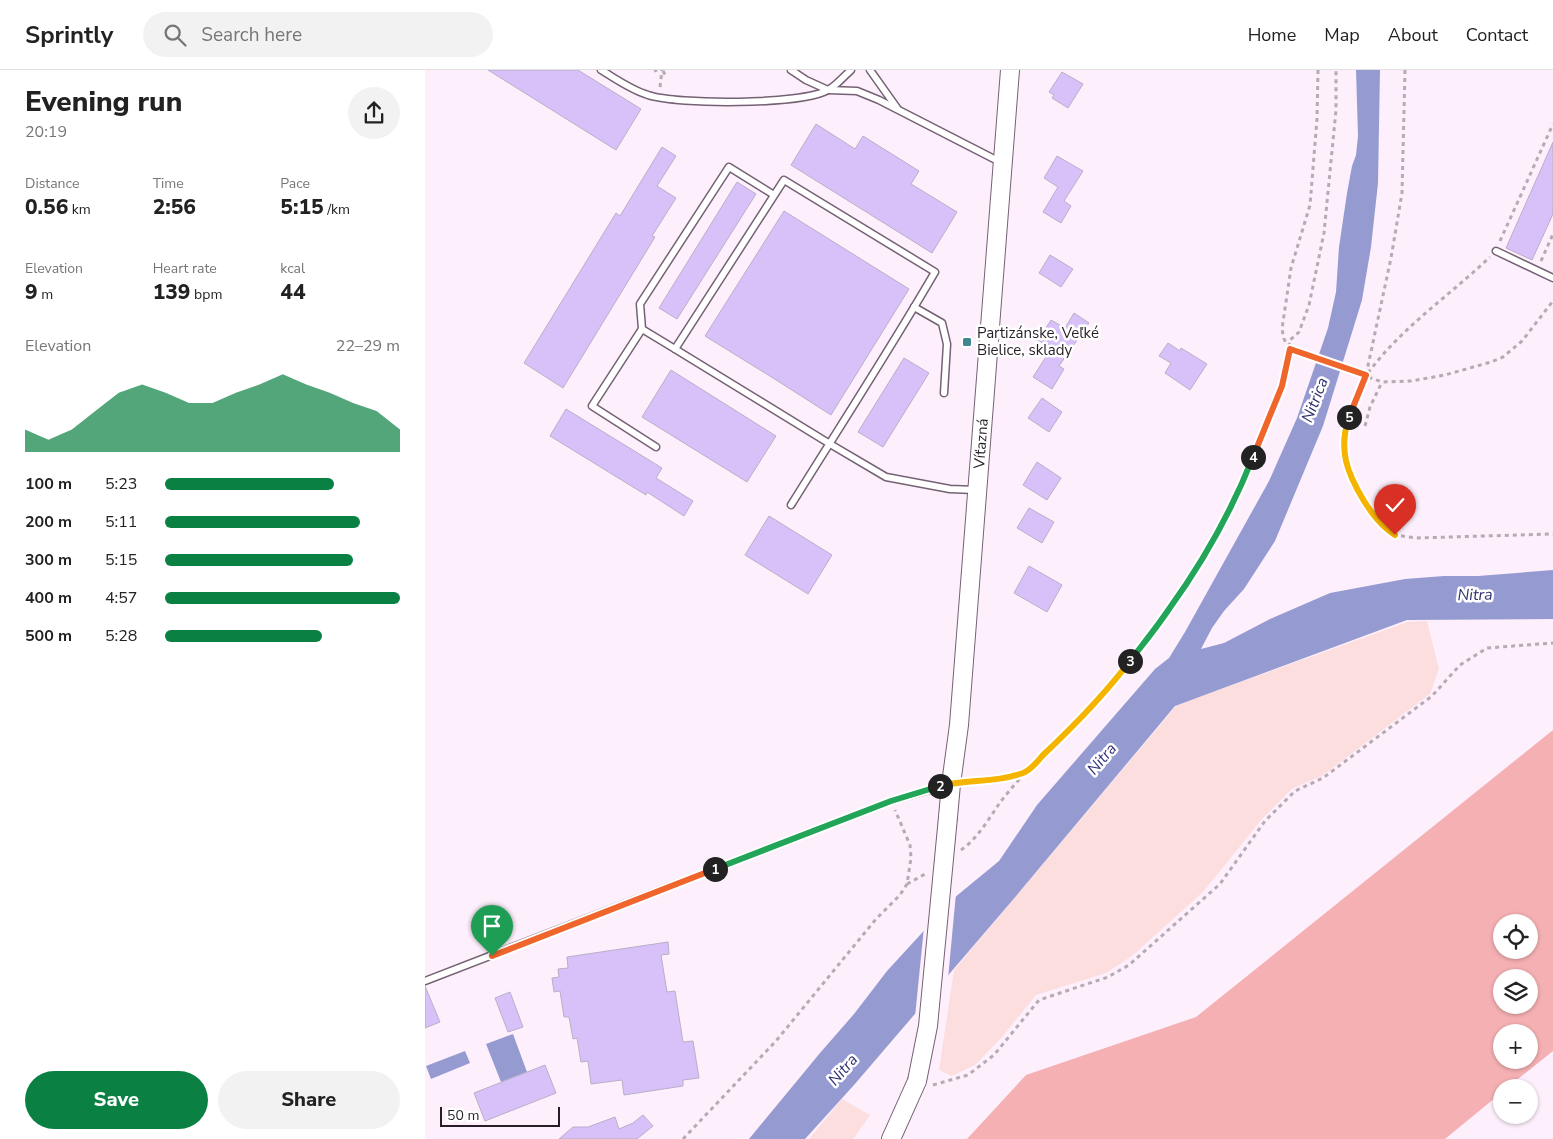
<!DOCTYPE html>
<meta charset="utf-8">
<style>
:root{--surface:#fff;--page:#f2f2f2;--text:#222;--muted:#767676;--line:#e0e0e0;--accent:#0b8043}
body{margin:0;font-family:"Nunito Sans",sans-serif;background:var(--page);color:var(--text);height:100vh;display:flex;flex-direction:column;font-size:19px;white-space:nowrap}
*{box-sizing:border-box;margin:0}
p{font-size:16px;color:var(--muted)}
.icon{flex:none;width:28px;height:28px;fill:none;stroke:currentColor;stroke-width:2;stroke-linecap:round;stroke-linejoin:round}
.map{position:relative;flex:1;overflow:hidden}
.drawer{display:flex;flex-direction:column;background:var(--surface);width:425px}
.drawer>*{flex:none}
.controls{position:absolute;left:1068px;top:844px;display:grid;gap:10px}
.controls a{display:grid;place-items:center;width:45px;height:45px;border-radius:50%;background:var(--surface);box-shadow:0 1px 4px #0004;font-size:25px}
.scale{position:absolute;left:15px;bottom:12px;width:120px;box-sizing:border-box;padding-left:5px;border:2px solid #261e26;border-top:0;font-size:14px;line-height:18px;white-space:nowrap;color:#261e26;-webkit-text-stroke:4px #fff;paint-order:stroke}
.pin{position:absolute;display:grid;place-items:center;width:42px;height:42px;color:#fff;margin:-51px -21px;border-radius:50% 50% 50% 0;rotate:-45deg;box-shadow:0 0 5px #0007}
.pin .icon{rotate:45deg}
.km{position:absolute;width:25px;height:25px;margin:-12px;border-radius:50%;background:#222;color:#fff;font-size:14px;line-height:25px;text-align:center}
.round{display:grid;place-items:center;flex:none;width:52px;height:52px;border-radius:26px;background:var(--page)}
.headline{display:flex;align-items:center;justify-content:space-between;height:85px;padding:0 25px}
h1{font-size:28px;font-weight:800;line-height:38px}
.stats{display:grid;grid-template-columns:repeat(3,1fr);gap:8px;height:85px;padding:5px 25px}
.stats div{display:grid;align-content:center}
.stats b{font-size:21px;font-weight:800}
.stats small{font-size:14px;font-weight:400}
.stats p{font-size:14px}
.chart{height:140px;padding:10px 25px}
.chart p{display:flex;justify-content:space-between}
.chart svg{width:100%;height:90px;margin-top:5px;fill:var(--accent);opacity:.7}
.button{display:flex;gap:10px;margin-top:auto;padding:10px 25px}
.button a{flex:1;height:58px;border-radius:30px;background:var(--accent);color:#fff;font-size:20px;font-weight:800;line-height:58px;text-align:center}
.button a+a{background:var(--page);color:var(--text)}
ul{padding:0 25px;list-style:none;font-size:16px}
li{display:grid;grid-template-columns:80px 60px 1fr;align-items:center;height:38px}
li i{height:12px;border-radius:6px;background:var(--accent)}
header{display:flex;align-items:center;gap:30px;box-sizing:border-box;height:70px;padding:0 25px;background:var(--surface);border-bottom:1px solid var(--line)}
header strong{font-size:24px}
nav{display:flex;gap:28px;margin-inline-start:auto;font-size:18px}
.search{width:350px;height:45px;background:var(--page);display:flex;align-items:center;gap:12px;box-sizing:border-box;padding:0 18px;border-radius:28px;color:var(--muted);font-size:19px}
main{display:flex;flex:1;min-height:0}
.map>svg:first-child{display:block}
.green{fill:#fcdede}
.forest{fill:#f4b0b2;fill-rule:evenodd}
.water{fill:#959bd1}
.pier{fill:#fdf0fc}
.building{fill:#d8c1f8;stroke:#b8afc8}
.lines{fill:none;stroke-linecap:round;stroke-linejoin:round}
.lane-casing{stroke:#756174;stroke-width:9}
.secondary-casing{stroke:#756174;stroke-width:20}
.path{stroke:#b6aab5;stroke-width:3;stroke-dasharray:4 4;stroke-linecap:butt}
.lane{stroke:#fff;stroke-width:6}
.secondary{stroke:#fff;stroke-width:18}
.secondary-bridge-casing{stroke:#756174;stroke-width:20;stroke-linecap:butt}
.secondary-bridge{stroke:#fff;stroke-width:18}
.split-1-casing{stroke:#fff;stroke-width:10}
.split-2-casing{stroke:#fff;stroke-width:10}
.split-3-casing{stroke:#fff;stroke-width:10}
.split-4-casing{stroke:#fff;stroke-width:10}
.split-5-casing{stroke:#fff;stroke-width:10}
.split-6-casing{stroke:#fff;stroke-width:10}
.split-1{stroke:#f0652b;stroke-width:6}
.split-2{stroke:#22a559;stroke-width:6}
.split-3{stroke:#f5b400;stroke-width:6}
.split-4{stroke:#22a559;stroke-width:6}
.split-5{stroke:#f0652b;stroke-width:6}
.split-6{stroke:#f5b400;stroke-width:6}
.poi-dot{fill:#40878f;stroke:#fff;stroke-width:2}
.labels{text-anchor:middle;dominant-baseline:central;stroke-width:5;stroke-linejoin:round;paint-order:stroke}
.poi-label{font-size:15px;fill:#261e26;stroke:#fff;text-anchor:start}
.street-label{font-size:15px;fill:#261e26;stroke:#fff}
.water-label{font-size:16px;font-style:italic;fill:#323273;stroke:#fff}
</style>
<header>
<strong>Sprintly</strong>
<div class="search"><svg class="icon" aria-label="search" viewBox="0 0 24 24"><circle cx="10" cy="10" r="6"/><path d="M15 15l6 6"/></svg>Search here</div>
<nav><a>Home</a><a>Map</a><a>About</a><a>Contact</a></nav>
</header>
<main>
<section class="drawer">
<div class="headline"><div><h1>Evening run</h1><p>20:19</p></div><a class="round"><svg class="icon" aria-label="share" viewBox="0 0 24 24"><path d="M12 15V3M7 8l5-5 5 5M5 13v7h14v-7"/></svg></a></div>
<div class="stats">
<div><p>Distance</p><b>0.56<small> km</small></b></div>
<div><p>Time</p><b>2:56</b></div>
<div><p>Pace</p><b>5:15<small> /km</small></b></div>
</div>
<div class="stats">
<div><p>Elevation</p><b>9<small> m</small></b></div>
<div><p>Heart rate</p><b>139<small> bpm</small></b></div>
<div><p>kcal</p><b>44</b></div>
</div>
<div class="chart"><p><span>Elevation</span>22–29 m</p>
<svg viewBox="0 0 160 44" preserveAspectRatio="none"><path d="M0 44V33L10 38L20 33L30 24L40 15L50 11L60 15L70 20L80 20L90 15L100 11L110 6L120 11L130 15L140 20L150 24L160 33V44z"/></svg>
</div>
<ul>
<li><b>100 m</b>5:23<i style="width:72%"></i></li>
<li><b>200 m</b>5:11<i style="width:83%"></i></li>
<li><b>300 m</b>5:15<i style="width:80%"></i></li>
<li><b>400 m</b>4:57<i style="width:100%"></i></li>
<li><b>500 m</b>5:28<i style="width:67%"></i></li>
</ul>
<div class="button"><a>Save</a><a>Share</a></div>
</section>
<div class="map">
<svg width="1128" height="1069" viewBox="0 0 1128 1069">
<rect width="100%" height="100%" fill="#fdf0fc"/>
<!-- green -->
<g class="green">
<polygon points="1002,551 1014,599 1005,624 897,706 868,718 837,749 778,822 707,886 681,903 611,925 578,966 550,995 527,1006 514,1000 529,900 752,635 982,552"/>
<polygon points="417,1029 445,1045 428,1069 384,1069"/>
</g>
<!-- forest -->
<path class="forest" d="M 1128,660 L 1128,981 L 1083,1017 L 1076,1018 L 1076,1023 L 1020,1069 L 542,1069 L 601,1005 L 771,947 ZM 1076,852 L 1104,852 L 1104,880 L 1076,880 ZM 1076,908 L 1104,908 L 1104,935 L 1076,935 ZM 1076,962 L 1104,962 L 1104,990 L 1076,990 Z"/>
<!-- water -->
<g class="water">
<polygon points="931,0 955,0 953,113 946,177 937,230 929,256 898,356 850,471 819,519 799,541 787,558 776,579 799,573 845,549 905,523 980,509 1019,506 1053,506 1128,500 1128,549 982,550 750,636 586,832 429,1015 380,1069 324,1069 395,983 429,944 462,901 529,828 574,791 612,735 730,599 744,588 760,562 844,411 872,348 903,258 911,222 914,177 922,123 927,96 931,85 933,66"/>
<polygon points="88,964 102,1002 76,1012 61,974"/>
<polygon points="40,981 45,993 6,1009 1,996"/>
</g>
<!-- pier -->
<polygon class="pier" points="531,823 523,909 490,947 499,857"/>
<!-- building -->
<g class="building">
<polygon points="63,0 153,0 216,39 191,80"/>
<polygon points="637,2 658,14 643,38 627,28 629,25 624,22"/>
<polygon points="391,54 430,79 438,66 494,101 486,114 532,142 507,183 366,95"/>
<polygon points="1128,72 1128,144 1107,190 1081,178"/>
<polygon points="237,77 251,86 232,116 251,128 227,166 230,167 138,318 99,293 191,143 195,146"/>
<polygon points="632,86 658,101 639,131 646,136 636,153 618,142 633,117 619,108"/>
<polygon points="312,112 331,124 252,249 234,238"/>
<polygon points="359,141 484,219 406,345 348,308 280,266"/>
<polygon points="625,185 648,199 636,217 614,203"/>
<polygon points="649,243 664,253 634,296 639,299 627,319 608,307 626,279 613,270 626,250 640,258"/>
<polygon points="743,273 755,281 756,278 782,294 765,320 740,303 746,293 734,286"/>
<polygon points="479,288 504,303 458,377 433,362"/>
<polygon points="246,300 351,366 322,412 217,347"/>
<polygon points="617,328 637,342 624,362 603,348"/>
<polygon points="141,339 237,398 231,408 268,431 259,446 222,422 221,425 125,366"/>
<polygon points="612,392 636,408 622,430 598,415"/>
<polygon points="604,438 629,452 617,473 592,458"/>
<polygon points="344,446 407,485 383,524 320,485"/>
<polygon points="604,496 637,515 622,542 589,523"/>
<polygon points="243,872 244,884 236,885 242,922 250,921 258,972 268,971 274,1008 258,1010 258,1016 199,1025 197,1010 166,1014 163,991 156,992 152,968 148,969 144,947 139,947 135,921 129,922 127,908 134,907 133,899 143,898 142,887"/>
<polygon points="0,916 15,952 0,958"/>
<polygon points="85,922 98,957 83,962 70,928"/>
<polygon points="120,995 131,1023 60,1051 49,1023"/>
<polygon points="218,1045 228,1056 212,1069 134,1069 148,1057 163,1057 190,1047 194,1059 208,1053"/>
</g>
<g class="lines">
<!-- lane casing -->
<g class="lane-casing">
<g id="lane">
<path d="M 176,0 C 191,9 206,20 223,25 C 253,35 376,35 403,20 C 411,16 419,6 426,0"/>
<polyline points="366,0 381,10 403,20 432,21 454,30 575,92"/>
<polyline points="445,0 472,38"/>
<polyline points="1071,181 1128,208"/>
<polyline points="489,237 517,253 522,274 519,323"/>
<polyline points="217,259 250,279"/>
<polyline points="231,377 167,336 217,259 215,234 304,97 349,125"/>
<path d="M 366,435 C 414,358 464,281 510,202 L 359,110 L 250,279 L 405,374 L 461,407 L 525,419 L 551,420"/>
<polyline points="0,911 466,731 525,714"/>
</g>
</g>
<!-- secondary casing -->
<g class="secondary-casing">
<g id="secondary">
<path id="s1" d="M 523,747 L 526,714 L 534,655 L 585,0"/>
<polyline points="466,1069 492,1011"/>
</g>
</g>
<!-- path -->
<g class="path">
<polyline points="893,0 892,49 885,135 866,198 857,259 859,269 865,279 957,312 986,311 1020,305 1066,292 1078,287 1097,271 1128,231"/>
<polyline points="980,0 977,123 966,188 941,305 924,345 920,363 919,386 926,409 949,448 956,455 970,465 991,468 1128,464"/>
<polyline points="229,1 232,0"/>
<polyline points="238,1 242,8"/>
<polyline points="235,17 237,0"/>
<polyline points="1075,171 1128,54"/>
<polyline points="1116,191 1128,164"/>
<path d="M 943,303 C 977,257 1024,226 1065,187"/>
<polyline points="940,356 945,337 957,312"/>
<polyline points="542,713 577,708 601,702 639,666 681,620 745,538 775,492 804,438 823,399 857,316 865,279 864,271 874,262 884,235 899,163 911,40 911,0"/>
<path d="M 536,780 C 552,769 563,750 574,734 C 582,723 591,713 600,703"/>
<polyline points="482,814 502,803"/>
<polyline points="508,1015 543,1005 569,985 614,930 683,907 704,895 795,814 840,751 870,721 898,708 1007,626 1035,595 1062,578 1128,573"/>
<polyline points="258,1069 351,971 451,849 475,825 482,814 486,788 485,775 470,740"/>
</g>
<!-- lane -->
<use href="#lane" class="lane"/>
<!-- secondary -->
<use href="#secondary" class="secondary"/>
<!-- secondary-bridge casing -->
<g class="secondary-bridge-casing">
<polyline id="secondary-bridge" points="492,1011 503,956 523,747"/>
</g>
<!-- secondary-bridge -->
<use href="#secondary-bridge" class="secondary-bridge"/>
</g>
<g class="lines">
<!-- split-1 casing -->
<g class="split-1-casing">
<polyline id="split-1" points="67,886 290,799"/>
</g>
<!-- split-2 casing -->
<g class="split-2-casing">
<polyline id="split-2" points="290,799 466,731 515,716"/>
</g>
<!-- split-3 casing -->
<g class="split-3-casing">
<path id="split-3" d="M 515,716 C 542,709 571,713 598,703 C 606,700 613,691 618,685 C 649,656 679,625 705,591"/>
</g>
<!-- split-4 casing -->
<g class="split-4-casing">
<path id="split-4" d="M 705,591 C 718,574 732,557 744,539 C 778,492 807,440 828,387"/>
</g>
<!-- split-5 casing -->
<g class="split-5-casing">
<polyline id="split-5" points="828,387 857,316 865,279 941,305 924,347"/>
</g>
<!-- split-6 casing -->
<g class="split-6-casing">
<path id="split-6" d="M 924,347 C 913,380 922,403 939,431 C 948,445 956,456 970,465"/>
</g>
<!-- split-1 -->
<use href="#split-1" class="split-1"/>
<!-- split-2 -->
<use href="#split-2" class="split-2"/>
<!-- split-3 -->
<use href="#split-3" class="split-3"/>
<!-- split-4 -->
<use href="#split-4" class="split-4"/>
<!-- split-5 -->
<use href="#split-5" class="split-5"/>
<!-- split-6 -->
<use href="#split-6" class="split-6"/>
</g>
<!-- markers -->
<rect class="poi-dot" x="537" y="267" width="10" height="10" rx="2.5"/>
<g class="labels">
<!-- poi labels -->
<g class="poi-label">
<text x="552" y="263">Partizánske, Veľké<tspan x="552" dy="17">Bielice, sklady</tspan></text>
</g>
<!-- street labels -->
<g class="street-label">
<text stroke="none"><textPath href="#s1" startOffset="375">Víťazná</textPath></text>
</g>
<!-- water labels -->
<g class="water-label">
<text transform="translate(890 330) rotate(-69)">Nitrica</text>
<text transform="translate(1050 525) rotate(-1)">Nitra</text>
<text transform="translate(677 689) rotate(-50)">Nitra</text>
<text transform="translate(418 1000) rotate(-49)">Nitra</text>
</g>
</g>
</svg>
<div class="controls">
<a><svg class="icon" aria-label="locate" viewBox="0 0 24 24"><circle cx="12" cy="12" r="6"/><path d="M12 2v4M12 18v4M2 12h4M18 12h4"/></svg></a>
<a><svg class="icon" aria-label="layers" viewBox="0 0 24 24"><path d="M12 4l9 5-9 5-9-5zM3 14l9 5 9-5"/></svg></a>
<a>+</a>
<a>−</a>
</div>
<div class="scale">50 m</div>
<div class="pin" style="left:67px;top:886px;background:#1e9e55"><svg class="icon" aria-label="arrive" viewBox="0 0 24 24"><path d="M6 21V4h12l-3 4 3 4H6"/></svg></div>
<div class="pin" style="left:970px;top:465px;background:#d93025"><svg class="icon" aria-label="check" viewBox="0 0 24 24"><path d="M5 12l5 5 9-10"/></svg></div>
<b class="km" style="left:290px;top:799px">1</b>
<b class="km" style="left:515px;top:716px">2</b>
<b class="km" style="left:705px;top:591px">3</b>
<b class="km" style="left:828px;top:387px">4</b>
<b class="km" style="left:924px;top:347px">5</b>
</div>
</main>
